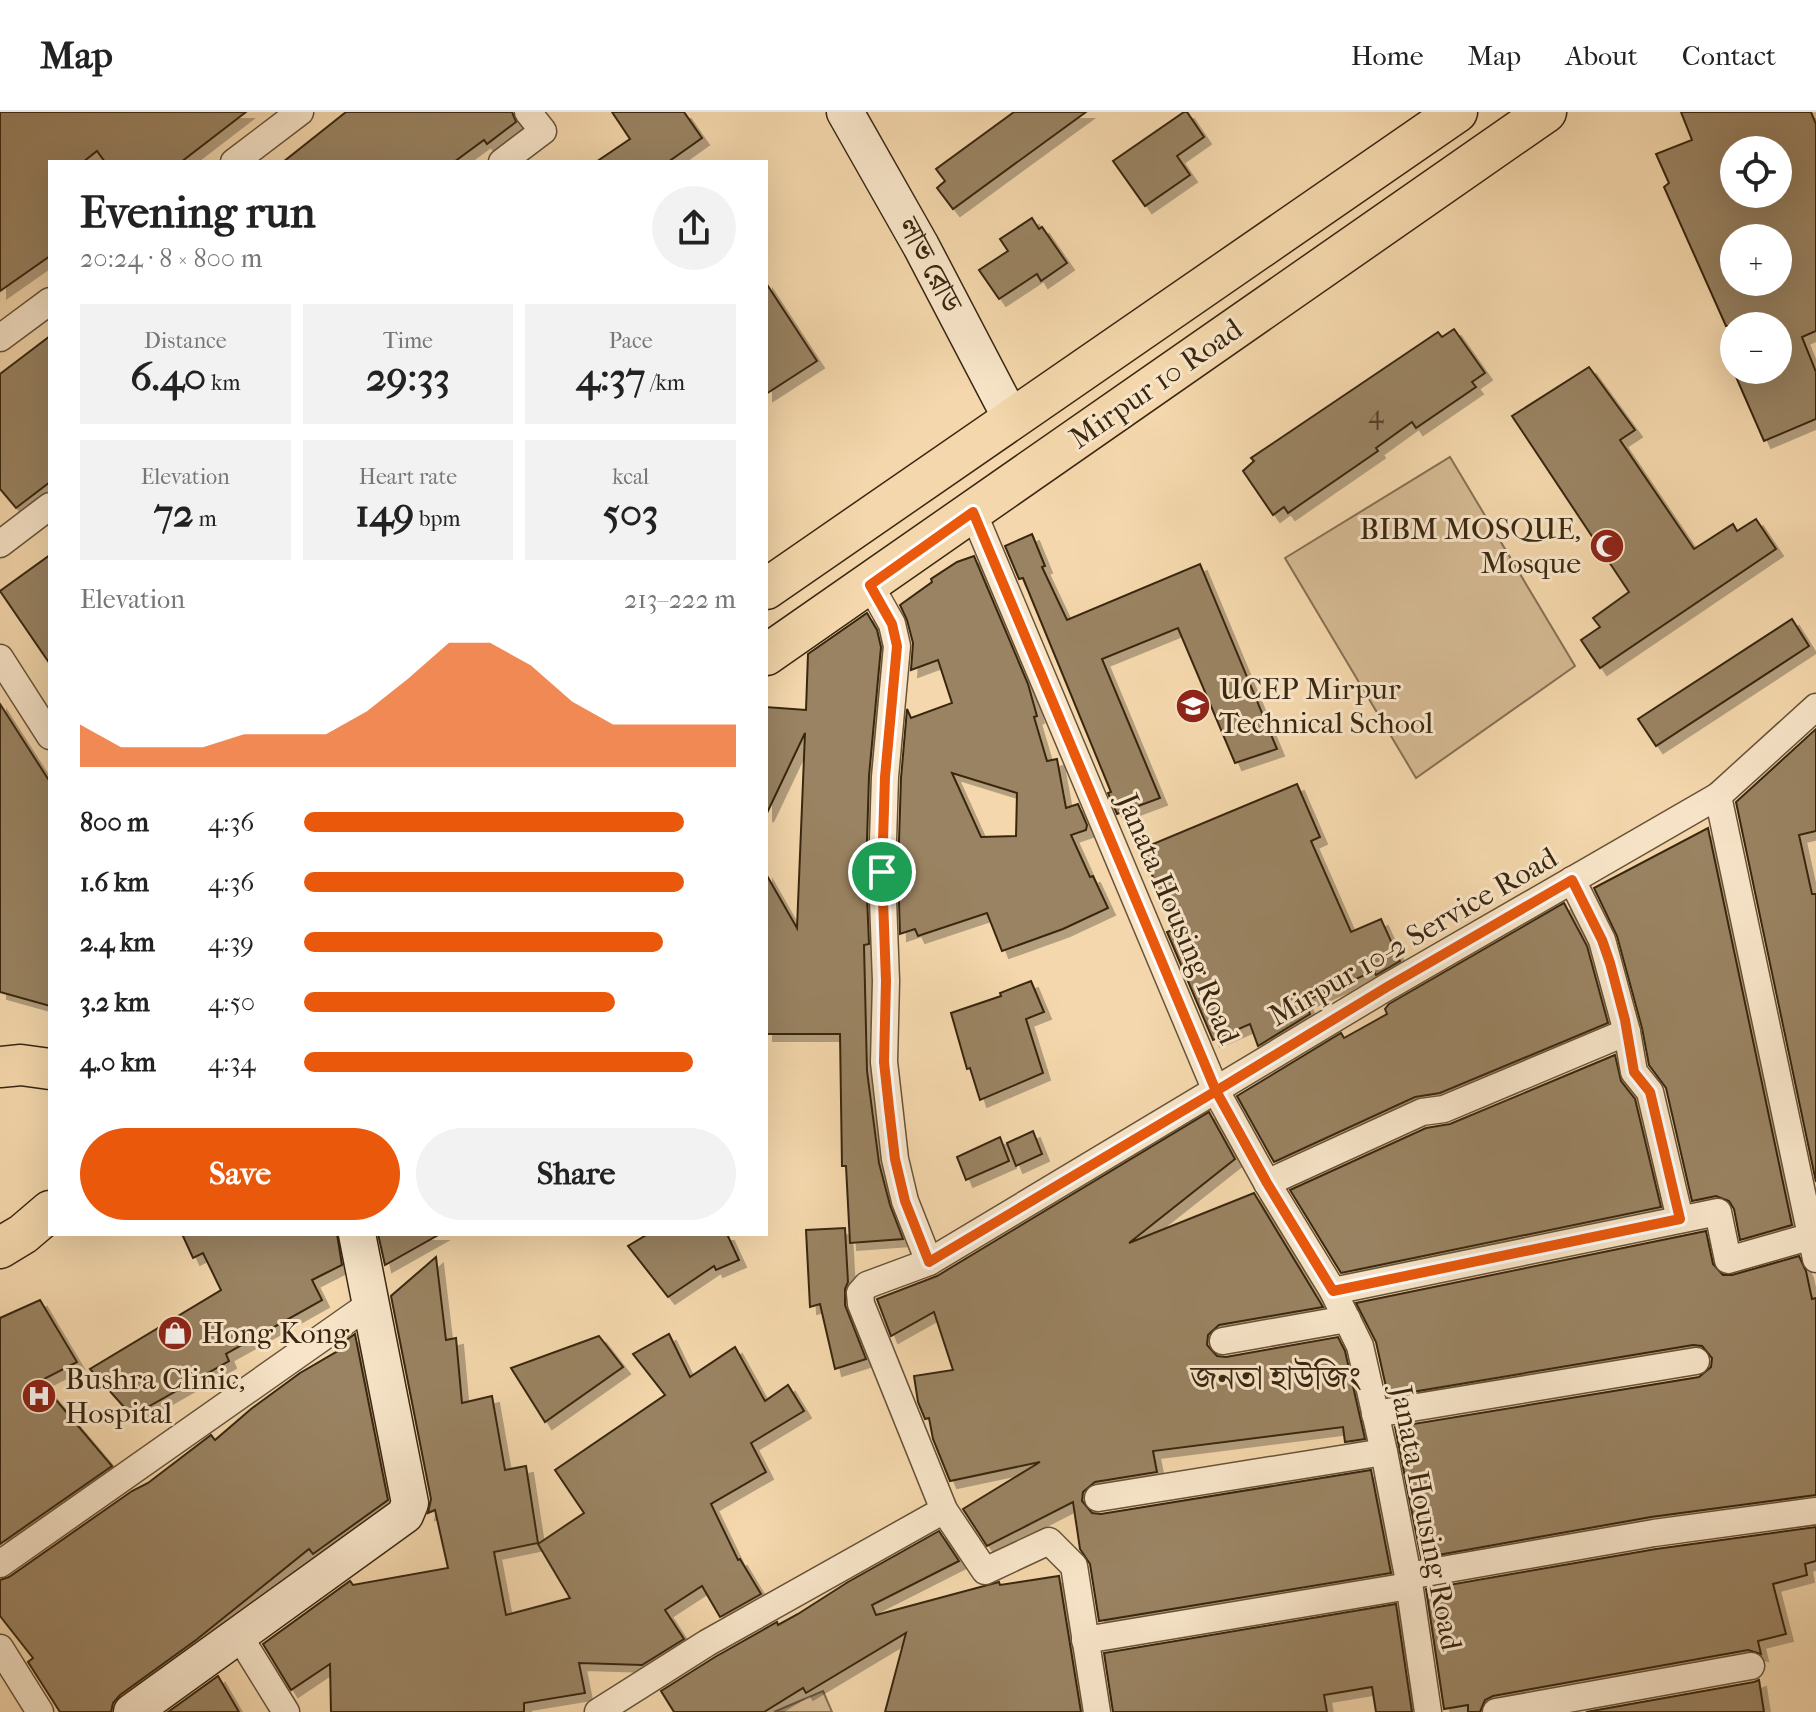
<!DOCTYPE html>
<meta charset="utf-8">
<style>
:root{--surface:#fff;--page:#f2f2f2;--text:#222;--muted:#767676;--line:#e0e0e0;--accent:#ea580c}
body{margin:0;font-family:"IM FELL French Canon","Noto Serif Bengali",serif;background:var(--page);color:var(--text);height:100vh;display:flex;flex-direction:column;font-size:30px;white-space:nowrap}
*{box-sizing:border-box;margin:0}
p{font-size:26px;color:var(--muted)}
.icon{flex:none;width:44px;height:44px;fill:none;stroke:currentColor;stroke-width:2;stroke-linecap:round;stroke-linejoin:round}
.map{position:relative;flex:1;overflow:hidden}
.details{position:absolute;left:48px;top:48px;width:720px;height:1076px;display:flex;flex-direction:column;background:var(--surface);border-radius:0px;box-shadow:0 8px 32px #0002}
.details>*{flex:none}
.controls{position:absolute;left:1720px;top:24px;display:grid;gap:16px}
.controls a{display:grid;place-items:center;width:72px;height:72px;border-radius:50%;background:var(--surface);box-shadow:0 8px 32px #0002;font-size:40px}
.pin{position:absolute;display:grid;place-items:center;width:68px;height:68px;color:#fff;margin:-34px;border:4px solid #fff;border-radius:50%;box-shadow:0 2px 8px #0007}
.round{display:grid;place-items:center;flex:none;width:84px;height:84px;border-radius:42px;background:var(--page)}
.head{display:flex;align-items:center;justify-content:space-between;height:136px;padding:0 32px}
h1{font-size:44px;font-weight:700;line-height:60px}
.metrics{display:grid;grid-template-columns:repeat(3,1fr);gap:12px;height:136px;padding:8px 32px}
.metrics div{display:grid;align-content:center;border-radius:0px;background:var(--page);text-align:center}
.metrics b{font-size:40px;font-weight:700}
.metrics small{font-size:22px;font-weight:400}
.metrics p{font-size:22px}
.chart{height:224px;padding:16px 32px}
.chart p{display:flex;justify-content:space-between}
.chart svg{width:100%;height:144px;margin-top:8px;fill:var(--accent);opacity:.7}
.cta{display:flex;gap:16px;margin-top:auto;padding:16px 32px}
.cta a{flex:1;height:92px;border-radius:48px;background:var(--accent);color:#fff;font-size:32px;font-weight:700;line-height:92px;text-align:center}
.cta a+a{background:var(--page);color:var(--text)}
ul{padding:0 32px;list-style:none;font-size:26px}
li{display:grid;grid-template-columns:128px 96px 1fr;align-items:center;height:60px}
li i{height:20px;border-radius:10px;background:var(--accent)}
header{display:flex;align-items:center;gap:48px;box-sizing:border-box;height:112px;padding:0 40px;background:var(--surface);border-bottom:2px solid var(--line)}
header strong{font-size:38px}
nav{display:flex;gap:44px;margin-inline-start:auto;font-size:28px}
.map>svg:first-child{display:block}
.green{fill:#d4b992;stroke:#867052;stroke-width:2}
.building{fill:#9a8362;stroke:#392711;stroke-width:2;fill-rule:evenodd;filter:url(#shadow)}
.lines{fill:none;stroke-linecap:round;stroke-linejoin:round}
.street-casing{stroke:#685338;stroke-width:29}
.secondary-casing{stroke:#392711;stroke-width:39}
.primary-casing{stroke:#392711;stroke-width:43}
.street{stroke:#f8e5c9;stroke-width:26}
.secondary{stroke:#f8e5c9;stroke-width:36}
.primary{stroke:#f4d7ac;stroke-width:40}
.route-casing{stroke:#fff;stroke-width:16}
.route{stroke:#ea580c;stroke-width:10}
.labels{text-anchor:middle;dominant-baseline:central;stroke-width:6;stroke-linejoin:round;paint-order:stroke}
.number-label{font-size:26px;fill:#513e25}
.street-label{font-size:30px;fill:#392711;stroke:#f8e5c9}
.poi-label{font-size:30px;fill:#392711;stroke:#f8e5c9;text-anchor:start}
.quarter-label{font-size:34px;fill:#392711;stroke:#f8e5c9}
</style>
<header>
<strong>Map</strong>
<nav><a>Home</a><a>Map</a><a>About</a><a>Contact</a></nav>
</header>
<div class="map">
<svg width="1816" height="1600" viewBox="0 0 1816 1600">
<defs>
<filter id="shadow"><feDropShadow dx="7" dy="7" stdDeviation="0" flood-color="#0004"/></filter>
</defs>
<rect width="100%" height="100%" fill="#f4d7ac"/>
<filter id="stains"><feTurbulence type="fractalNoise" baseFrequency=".0025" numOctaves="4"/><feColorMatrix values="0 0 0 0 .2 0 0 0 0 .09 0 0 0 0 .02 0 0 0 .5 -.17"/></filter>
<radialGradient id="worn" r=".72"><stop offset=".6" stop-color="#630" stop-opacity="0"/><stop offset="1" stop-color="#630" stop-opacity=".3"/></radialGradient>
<!-- green -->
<g class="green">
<polygon points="1450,345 1575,554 1416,666 1285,446"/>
<polygon points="823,1579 832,1600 774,1600"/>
</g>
<!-- building -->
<g class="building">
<polygon points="0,0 246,0 181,50 105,50 97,39 83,50 50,50 50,144 0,179"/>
<polygon points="346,0 512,0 516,10 487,32 484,28 454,50 283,50"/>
<polygon points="612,0 684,0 702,26 668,50 596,50 630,27"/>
<polygon points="1014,0 1086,0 953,97 937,76 945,69 936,57"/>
<polygon points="1184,0 1187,0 1204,25 1177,44 1190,63 1145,94 1113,49"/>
<path d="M 1681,0 L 1811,0 L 1816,12 L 1816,219 L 1802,225 L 1816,260 L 1816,307 L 1764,329 L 1733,258 L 1778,258 L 1778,214 L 1726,214 L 1664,75 L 1669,71 L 1656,42 L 1692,28 ZM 1734,38 L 1778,38 L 1778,82 L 1734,82 ZM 1734,126 L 1778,126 L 1778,170 L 1734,170 Z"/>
<polygon points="1032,106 1039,117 1042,115 1067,151 1041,169 1037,162 999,187 979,158 1008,139 1000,127"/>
<polygon points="766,171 817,249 766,282"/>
<polygon points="1454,217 1485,261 1472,270 1476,275 1416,316 1412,310 1376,336 1378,339 1288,401 1284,395 1273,403 1243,359 1254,349 1251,346 1438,220 1442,225"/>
<polygon points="50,224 50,370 16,396 0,377 0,262"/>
<polygon points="1589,255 1635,318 1620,328 1694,437 1733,412 1737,419 1756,407 1776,437 1600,556 1581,528 1600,515 1593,506 1629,480 1512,304"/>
<polygon points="1032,422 1045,454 1042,455 1067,508 1200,452 1277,637 1235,651 1178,516 1102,547 1160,686 1117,702 1108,681 1111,680 1023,466 1019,467 1005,434"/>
<polygon points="50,443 50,552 0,479"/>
<path d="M 974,444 L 1028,572 L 1037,604 L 1034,605 L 1047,649 L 1057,647 L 1066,696 L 1078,692 L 1087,713 L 1086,718 L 1071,723 L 1090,765 L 1093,764 L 1108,796 L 1063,817 L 1002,839 L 987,801 L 918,824 L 915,817 L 900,822 L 898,760 L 901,666 L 907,597 L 911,606 L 952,591 L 938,548 L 911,558 L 913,531 L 907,508 L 900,493 L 932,470 L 931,467 L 957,450 ZM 952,661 L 1017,681 L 1016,724 L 981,725 Z"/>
<polygon points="867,501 877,518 881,535 869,664 866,760 869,832 864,833 867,959 879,1051 890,1093 903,1127 850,1131 846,1054 842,1054 840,922 766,922 766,762 797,816 805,621 766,703 766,595 806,598 808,542"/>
<polygon points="1792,507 1809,534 1656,634 1638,607"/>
<polygon points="0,592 50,670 50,894 0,880"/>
<polygon points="1816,617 1816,719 1799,723 1812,782 1816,782 1816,1070 1736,690"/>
<polygon points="1297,672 1320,725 1311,729 1351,820 1381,807 1400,849 1376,863 1374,859 1305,889 1310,902 1258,934 1250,912 1213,928 1167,820 1175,817 1141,737"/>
<polygon points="1708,716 1792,1113 1740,1128 1734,1097 1729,1089 1716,1084 1692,1089 1666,976 1649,953 1642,916 1617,824 1594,776"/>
<polygon points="1564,791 1587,834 1608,911 1440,981 1415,985 1274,1050 1237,984 1341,921 1344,926 1387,902 1385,897 1389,892"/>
<polygon points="1031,869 1044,900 1026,907 1043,961 980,988 970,956 967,957 951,901 1001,884 1000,881"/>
<polygon points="1615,943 1621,969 1635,987 1661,1095 1341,1161 1290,1078 1426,1016 1450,1012"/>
<polygon points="1209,1000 1235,1047 1129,1131 1254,1081 1323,1195 1219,1213 1208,1223 1207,1233 1217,1244 1226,1245 1338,1225 1345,1239 1365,1327 1345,1330 1343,1315 1153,1339 1157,1360 1095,1370 1083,1380 1082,1389 1092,1401 1101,1402 1371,1358 1391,1461 1099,1509 1090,1452 1080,1437 1073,1390 987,1434 963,1397 1040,1350 950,1369 933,1327 929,1306 925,1307 918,1290 914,1264 953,1258 934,1200 891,1224 877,1187 937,1164"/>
<polygon points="1033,1019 1042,1042 1016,1054 1007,1031"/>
<polygon points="1000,1025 1009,1049 966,1068 957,1045"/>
<polygon points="845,1116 848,1170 845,1177 845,1193 866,1247 835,1257 820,1192 810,1195 806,1118"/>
<polygon points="1706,1119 1713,1152 1723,1163 1732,1163 1799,1144 1806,1159 1812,1187 1816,1186 1816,1383 1651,1405 1421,1446 1395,1315 1699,1265 1711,1255 1712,1246 1702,1234 1693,1233 1388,1284 1376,1230 1356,1191"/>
<polygon points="182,1122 337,1122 342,1153 312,1168 322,1188 226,1242 229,1249 132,1304 90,1257 221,1178 203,1141 193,1146"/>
<polygon points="378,1122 440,1122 385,1153"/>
<polygon points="648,1122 727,1122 739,1148 716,1158 714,1154 668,1185 628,1134"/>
<polygon points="436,1145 446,1228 456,1226 462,1291 492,1284 505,1358 526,1354 538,1431 494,1440 506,1503 570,1486 538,1432 584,1401 555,1358 665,1283 633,1242 669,1222 690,1265 735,1235 765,1289 788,1273 804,1299 751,1331 766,1360 711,1392 738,1448 740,1447 761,1482 720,1505 702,1474 665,1498 684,1527 642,1553 579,1551 585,1581 524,1591 524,1600 331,1600 330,1552 291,1578 263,1532 350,1469 353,1473 448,1456 435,1398 428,1401 431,1387 391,1184"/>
<polygon points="40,1188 77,1250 40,1269 112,1354 0,1432 0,1206"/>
<polygon points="355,1222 388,1388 313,1442 309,1437 196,1528 120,1583 113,1591 111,1600 60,1600 28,1550 33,1546 0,1504 0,1468 9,1465 132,1379 148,1371 211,1323 215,1328 251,1297 300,1261 341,1237 339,1233"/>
<polygon points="599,1224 623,1255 545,1310 511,1256"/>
<polygon points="1816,1415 1816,1449 1805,1452 1807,1463 1773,1472 1786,1522 1758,1529 1761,1542 1748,1538 1493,1584 1485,1588 1480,1600 1468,1600 1468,1593 1444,1597 1426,1477 1656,1437"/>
<polygon points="939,1419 959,1449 872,1493 876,1503 999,1470 1000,1473 1059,1464 1081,1600 885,1600 906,1521 806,1581 803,1576 764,1600 674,1600 661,1579 715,1545 777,1510 778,1513 798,1502 848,1470"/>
<polygon points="1396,1492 1412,1600 1376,1600 1372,1575 1324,1583 1327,1600 1113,1600 1104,1541"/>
<polygon points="218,1564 239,1600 168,1600"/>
<polygon points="1759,1568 1764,1600 1586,1600 1754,1570"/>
</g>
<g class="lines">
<!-- street casing -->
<g class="street-casing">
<g id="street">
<polyline points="234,50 300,0"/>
<polyline points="502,50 543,19 528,0"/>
<polyline points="0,226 50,189"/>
<polyline points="973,400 1216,979 1267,1071 1333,1179 1360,1234 1384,1340 1408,1464 1428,1600"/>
<polyline points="0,432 50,394"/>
<polyline points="870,473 892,512 897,534 885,665 882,760 886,869 884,950 895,1047 905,1089 929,1150"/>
<polyline points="0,546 50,624"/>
<polyline points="1718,684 1816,1147"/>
<polyline points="1572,768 1602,828 1627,920"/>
<polyline points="1267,1071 1422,1000 1444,997 1627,920 1634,960 1650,980 1680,1107"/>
<polyline points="1333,1179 1718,1100 1728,1148 1816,1123"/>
<polyline points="1223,1229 1347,1207"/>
<polyline points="1375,1302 1696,1249"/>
<polyline points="1098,1386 1384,1340"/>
<polyline points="944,1398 985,1459 1049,1429 1074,1454 1097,1600"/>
<polyline points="0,1452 370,1192"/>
<polyline points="1408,1464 1654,1421 1816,1399"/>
<polyline points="239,1524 286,1600"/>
<polyline points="1085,1528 1409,1474"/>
<polyline points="0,1536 40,1600"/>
<polyline points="598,1600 707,1531 944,1398 861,1192 860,1181 867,1173 929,1150 1387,875 1718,684 1816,595"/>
<polyline points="1496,1600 1751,1554"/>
</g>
</g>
<!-- secondary casing -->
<g class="secondary-casing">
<g id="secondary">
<polyline points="845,0 921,134 1012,308"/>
<polyline points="132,1600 405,1403 410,1391 357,1122"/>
</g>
</g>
<!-- primary casing -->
<g class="primary-casing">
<g id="primary">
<polyline points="766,477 1457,0"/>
<polyline points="766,543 1546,0"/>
<polyline points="0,955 21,953 50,957"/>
<polyline points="0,1136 23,1122 50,1099"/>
</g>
</g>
<!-- street -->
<use href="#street" class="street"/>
<!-- secondary -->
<use href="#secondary" class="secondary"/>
<!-- primary -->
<use href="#primary" class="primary"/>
</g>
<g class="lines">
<!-- route casing -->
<g class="route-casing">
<polyline id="route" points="882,760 886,869 884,950 889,996 895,1047 905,1089 929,1150 1216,979 1267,1071 1333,1179 1680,1107 1650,980 1634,960 1625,908 1610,851 1602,828 1572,768 1387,875 1216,979 973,400 870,473 892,512 897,534 885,665 882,760"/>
</g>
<!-- route -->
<use href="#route" class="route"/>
</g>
<!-- icons -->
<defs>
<g id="mosque-disc" transform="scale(1.8)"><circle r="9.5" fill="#8f2418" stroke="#f8e5c9"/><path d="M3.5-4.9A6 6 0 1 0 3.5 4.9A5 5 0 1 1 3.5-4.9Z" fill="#fff"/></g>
<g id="school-disc" transform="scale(1.8)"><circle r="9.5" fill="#8f2418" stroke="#f8e5c9"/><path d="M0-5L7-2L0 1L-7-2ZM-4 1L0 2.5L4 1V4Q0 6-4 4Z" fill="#fff"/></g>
<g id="shop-disc" transform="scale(1.8)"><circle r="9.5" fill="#8f2418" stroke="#f8e5c9"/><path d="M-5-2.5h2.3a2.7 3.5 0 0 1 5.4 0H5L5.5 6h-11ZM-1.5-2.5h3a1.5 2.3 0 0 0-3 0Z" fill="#fff"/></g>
<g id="hospital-disc" transform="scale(1.8)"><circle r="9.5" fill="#8f2418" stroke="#f8e5c9"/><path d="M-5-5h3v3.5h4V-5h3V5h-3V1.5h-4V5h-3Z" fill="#fff"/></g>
</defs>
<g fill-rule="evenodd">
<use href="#mosque-disc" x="1607" y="434"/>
<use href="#school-disc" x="1193" y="594"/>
<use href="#shop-disc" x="175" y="1221"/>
<use href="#hospital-disc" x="39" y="1284"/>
</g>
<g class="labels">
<!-- number labels -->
<g class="number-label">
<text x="1376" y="302">4</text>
</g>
<!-- street labels -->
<g class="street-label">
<text transform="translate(930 153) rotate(62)">লাভ রোড</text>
<text transform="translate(1156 272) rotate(-35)">Mirpur 10 Road</text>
<text transform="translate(1178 807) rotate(67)">Janata Housing Road</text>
<text transform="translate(1413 825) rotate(-30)">Mirpur 10-2 Service Road</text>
<text transform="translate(1426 1406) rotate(79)">Janata Housing Road</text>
</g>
<!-- poi labels -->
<g class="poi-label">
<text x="1581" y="417" text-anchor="end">BIBM MOSQUE,<tspan x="1581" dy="34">Mosque</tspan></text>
<text x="1219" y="577">UCEP Mirpur<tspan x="1219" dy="34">Technical School</tspan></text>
<text x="201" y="1221">Hong Kong</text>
<text x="65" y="1267">Bushra Clinic,<tspan x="65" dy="34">Hospital</tspan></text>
</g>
<!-- quarter labels -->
<g class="quarter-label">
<text x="1276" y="1266">জনতা হাউজিং</text>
</g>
</g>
<rect width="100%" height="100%" filter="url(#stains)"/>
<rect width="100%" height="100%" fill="url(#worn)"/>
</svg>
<div class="controls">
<a><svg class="icon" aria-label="locate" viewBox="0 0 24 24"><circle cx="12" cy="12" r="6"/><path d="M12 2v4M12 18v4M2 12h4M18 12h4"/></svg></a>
<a>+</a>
<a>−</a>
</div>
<div class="pin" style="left:882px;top:760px;background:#1e9e55"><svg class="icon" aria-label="arrive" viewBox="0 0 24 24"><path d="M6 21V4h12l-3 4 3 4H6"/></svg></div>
<section class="details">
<div class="head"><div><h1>Evening run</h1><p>20:24 · 8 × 800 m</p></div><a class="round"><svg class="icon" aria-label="share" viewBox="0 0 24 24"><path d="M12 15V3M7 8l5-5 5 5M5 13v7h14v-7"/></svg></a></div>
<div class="metrics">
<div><p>Distance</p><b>6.40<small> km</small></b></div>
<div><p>Time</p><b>29:33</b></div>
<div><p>Pace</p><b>4:37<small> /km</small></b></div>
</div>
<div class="metrics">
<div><p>Elevation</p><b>72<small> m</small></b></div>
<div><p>Heart rate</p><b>149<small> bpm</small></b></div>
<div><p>kcal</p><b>503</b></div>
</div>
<div class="chart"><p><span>Elevation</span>213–222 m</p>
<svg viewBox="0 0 160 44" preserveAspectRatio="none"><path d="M0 44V31L10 38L20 38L30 38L40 34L50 34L60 34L70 27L80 17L90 6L100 6L110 13L120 24L130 31L140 31L150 31L160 31V44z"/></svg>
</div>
<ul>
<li><b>800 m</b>4:36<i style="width:88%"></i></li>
<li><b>1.6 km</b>4:36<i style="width:88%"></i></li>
<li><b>2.4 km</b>4:39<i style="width:83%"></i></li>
<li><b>3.2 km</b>4:50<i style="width:72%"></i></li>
<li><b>4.0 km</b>4:34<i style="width:90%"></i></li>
</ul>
<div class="cta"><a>Save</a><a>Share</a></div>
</section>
</div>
